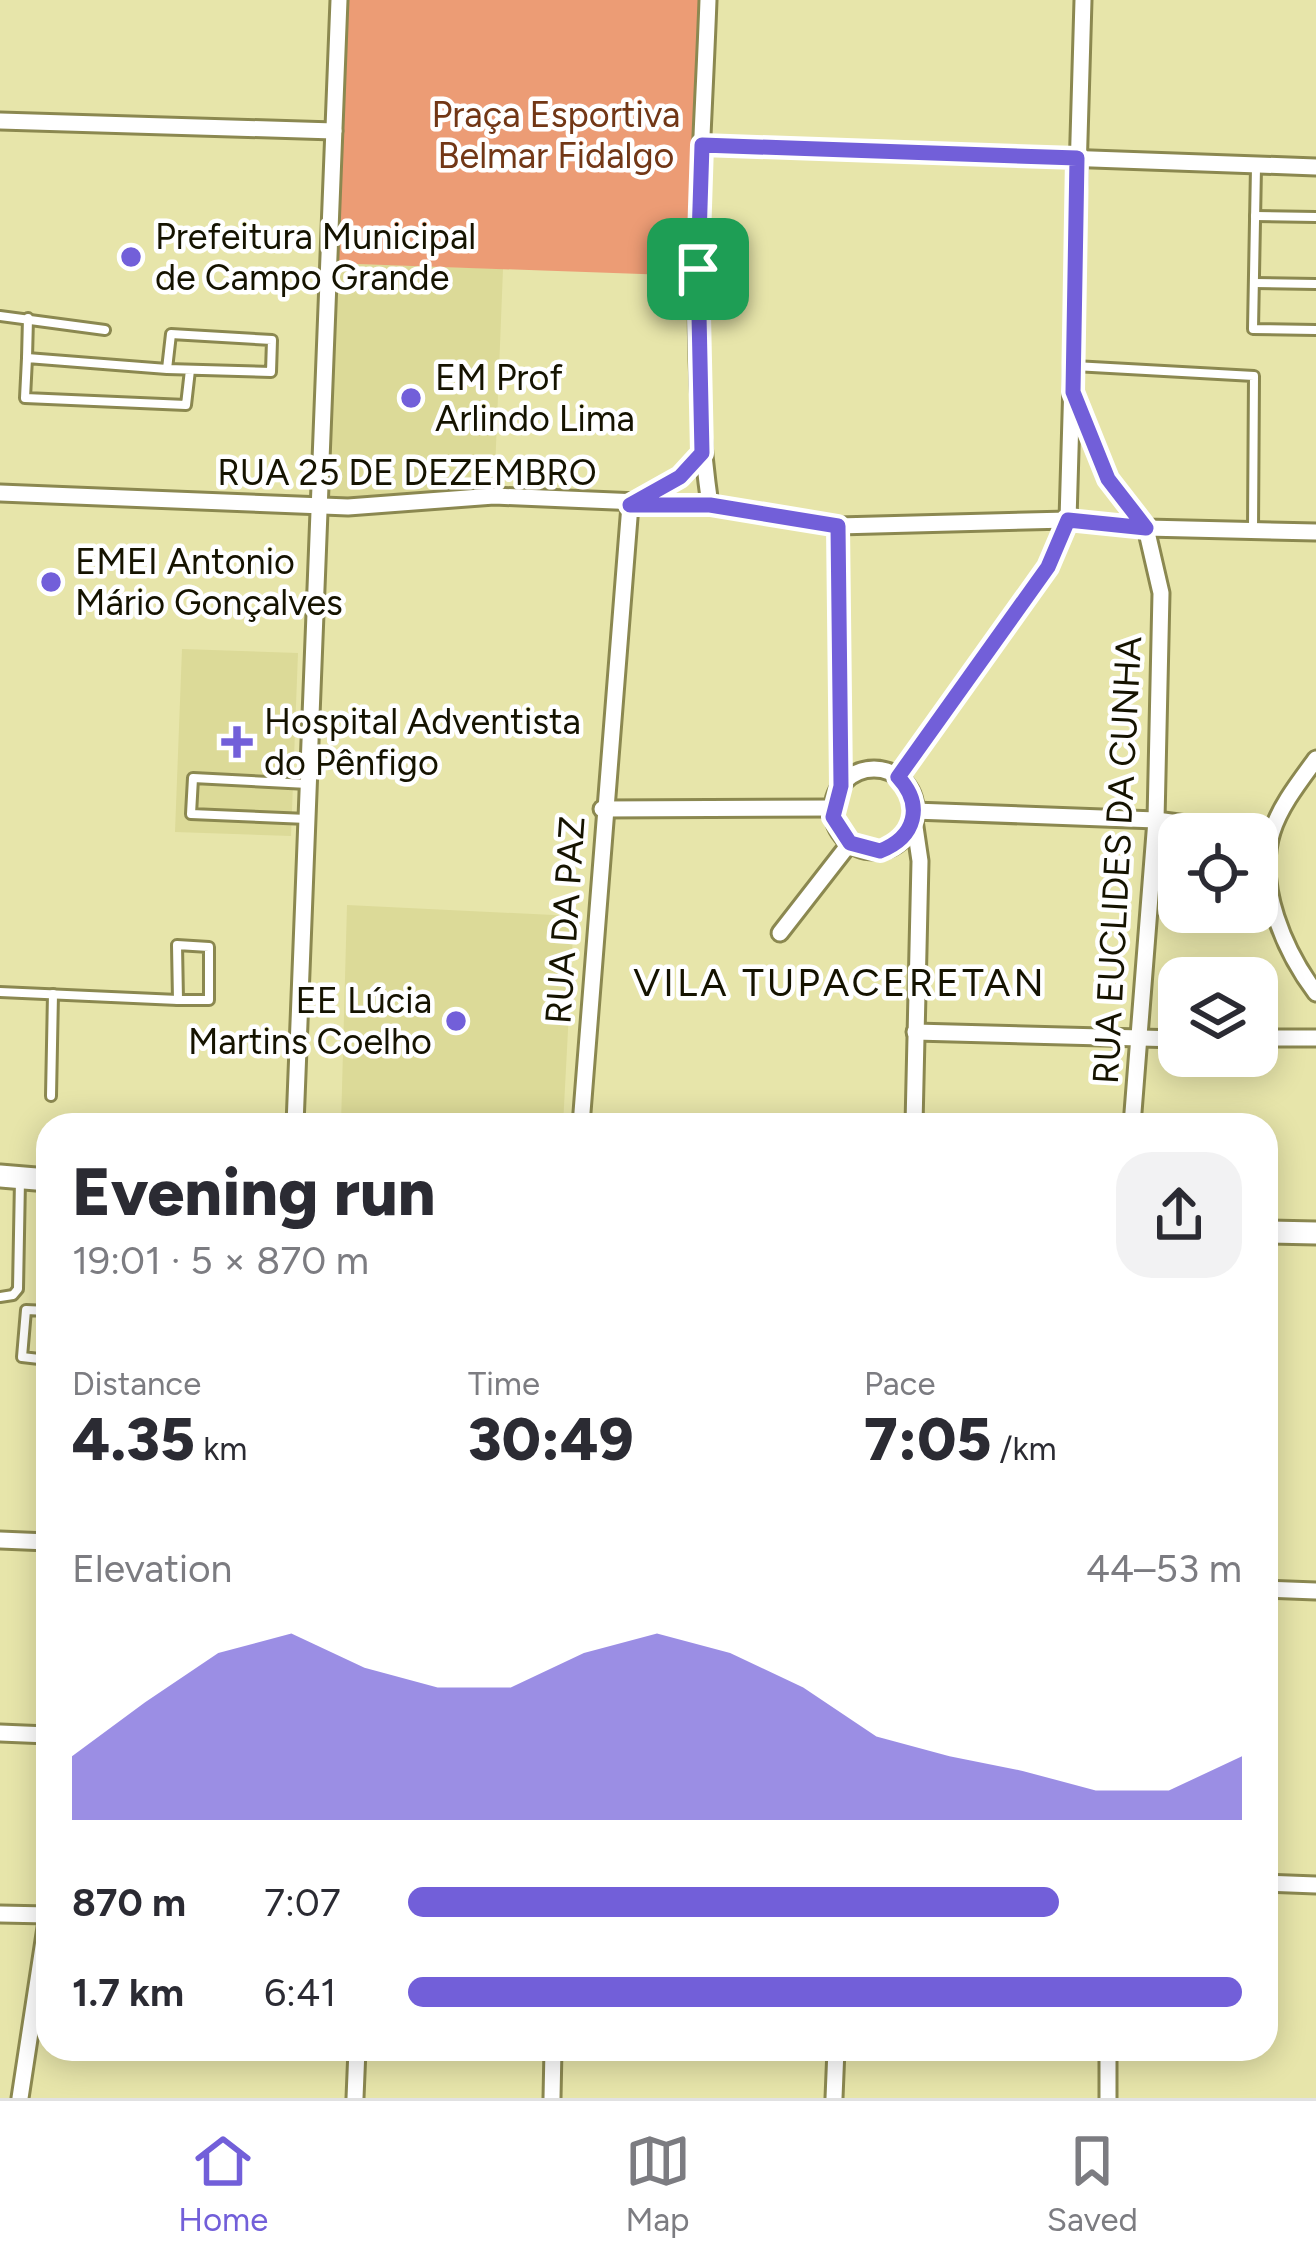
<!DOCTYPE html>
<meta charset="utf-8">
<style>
:root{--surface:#fff;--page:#f2f2f3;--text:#2b2b33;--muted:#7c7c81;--line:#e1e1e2;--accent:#725fd9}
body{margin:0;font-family:Figtree,sans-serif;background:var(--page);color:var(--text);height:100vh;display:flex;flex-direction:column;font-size:45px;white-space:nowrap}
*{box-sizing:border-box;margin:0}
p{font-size:39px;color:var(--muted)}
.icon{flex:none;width:66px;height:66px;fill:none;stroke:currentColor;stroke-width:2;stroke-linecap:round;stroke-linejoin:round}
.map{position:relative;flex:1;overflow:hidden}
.sheet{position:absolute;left:36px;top:1113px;width:1242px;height:948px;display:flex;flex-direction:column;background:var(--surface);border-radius:36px;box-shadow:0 6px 30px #0003}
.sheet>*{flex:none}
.tools{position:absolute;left:1158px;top:813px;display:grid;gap:24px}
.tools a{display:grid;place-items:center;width:120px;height:120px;border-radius:24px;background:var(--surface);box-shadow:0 6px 30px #0003;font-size:60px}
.pin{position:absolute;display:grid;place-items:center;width:102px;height:102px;color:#fff;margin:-51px;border-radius:24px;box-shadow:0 6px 18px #0006}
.round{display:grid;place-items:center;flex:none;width:126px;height:126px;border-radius:36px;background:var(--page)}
.headline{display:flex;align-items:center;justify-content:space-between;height:204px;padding:0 36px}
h1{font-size:66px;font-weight:800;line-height:90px}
.figures{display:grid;grid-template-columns:repeat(3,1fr);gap:18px;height:204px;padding:12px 36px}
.figures div{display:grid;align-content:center}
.figures b{font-size:60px;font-weight:800}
.figures small{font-size:33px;font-weight:400}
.figures p{font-size:33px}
.chart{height:336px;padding:24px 36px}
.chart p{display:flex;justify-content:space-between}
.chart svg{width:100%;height:216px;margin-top:12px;fill:var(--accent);opacity:.7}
ul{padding:0 36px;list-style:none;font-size:39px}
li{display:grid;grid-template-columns:192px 144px 1fr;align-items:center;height:90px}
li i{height:30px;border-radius:15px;background:var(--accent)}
.tab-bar{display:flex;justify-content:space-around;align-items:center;height:168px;border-top:3px solid var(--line);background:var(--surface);font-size:33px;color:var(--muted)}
.tab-bar a{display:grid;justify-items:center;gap:6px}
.tab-bar .current{color:var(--accent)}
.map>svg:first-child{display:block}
.built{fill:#dcda98}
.green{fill:#ec9c75}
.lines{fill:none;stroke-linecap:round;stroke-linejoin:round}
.lane-casing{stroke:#8b8850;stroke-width:14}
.street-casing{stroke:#8b8850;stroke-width:21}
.secondary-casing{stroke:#8b8850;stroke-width:27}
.lane{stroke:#fff;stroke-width:8}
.street{stroke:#fff;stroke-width:15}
.secondary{stroke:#fff;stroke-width:21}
.route-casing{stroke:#fff;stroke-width:24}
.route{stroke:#725fd9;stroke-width:15}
.poi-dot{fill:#725fd9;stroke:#fff;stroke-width:4.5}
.labels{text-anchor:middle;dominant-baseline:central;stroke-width:9;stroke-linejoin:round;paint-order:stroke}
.park-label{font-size:36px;fill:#723716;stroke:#fff}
.poi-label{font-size:36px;fill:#151300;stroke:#fff;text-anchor:start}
.street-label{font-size:36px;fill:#151300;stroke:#fff}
.neighbourhood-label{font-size:39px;letter-spacing:3px;fill:#151300;stroke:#fff}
</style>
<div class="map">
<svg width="1316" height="2098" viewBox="0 0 1316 2098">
<rect width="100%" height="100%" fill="#e7e5aa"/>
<!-- built -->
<g class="built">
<polygon points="329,263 503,269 494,496 320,505"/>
<polygon points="182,649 298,653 291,836 175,832"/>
<polygon points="347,905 574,916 563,1125 341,1125"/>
</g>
<!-- green -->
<polygon class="green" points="339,0 707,0 698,276 329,263"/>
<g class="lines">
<!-- lane casing -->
<g class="lane-casing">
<g id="lane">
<polyline points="1256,167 1253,329 1316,330"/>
<polyline points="1255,216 1316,217"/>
<polyline points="1254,283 1316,284"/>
<polyline points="0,316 105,330"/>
<polyline points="27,358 28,318"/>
<polyline points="1074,366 1254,376 1253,529"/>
<polyline points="167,369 171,334 272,340 271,372 167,369 27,358 25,398 186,405 190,370"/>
<polyline points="307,819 191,814 193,778 308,784"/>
<polygon points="177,945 209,947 209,1000 178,1000"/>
<polyline points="0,992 178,1000"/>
<polyline points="51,1096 53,994"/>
<polyline points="0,1297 13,1295 18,1289 20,1180"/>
<polyline points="48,1311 26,1310 22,1357 48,1360"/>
</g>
</g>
<!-- street casing -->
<g class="street-casing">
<g id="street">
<path d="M 708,0 C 702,167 686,339 710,505"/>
<polyline points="0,121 334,131"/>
<polyline points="702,145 1316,167"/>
<polyline points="1077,406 1108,479 1146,528 1161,593 1156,820 1132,1125"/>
<polyline points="0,493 348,507 494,496 710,505 838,526 1068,520 1146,528 1316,532"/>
<polyline points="633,503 681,477 702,453"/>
<polyline points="838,526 841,786"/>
<path d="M 1316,759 C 1300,781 1280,806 1272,832 C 1255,885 1285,952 1316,993"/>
<circle cx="874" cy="810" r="41"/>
<polyline points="898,777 1048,567 1068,520 1083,0"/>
<polyline points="602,809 834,808"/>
<polyline points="914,811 1156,820 1270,835"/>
<polyline points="914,820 920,861 914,1125"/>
<polyline points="780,933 850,843"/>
<polyline points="915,1032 1179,1039"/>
<polyline points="1257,1038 1316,1038"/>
<polyline points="295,1125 339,0"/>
<polyline points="581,1125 630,505"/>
<polyline points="0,1540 48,1542"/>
<polyline points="1266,1589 1316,1591"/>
<polyline points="0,1733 48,1735"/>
<polyline points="1266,1883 1316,1885"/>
<polyline points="0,1914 48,1915"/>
<polyline points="1108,2049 1108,2098"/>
<polyline points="20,2098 48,1914"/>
<polyline points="355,2098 357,2049"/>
<polyline points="552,2098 553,2049"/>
<polyline points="834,2098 836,2049"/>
</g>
</g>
<!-- secondary casing -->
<g class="secondary-casing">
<g id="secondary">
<polyline points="0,1176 48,1180"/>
<polyline points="1266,1232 1316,1233"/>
</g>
</g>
<!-- lane -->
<use href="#lane" class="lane"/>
<!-- street -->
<use href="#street" class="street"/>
<!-- secondary -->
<use href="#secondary" class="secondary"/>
</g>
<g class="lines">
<!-- route casing -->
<g class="route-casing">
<path id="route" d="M 702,145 L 1077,158 L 1073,392 L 1108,479 L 1146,528 L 1068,520 L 1048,567 L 898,777 C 924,805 916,837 880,851 L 850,843 L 833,817 L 841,786 L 838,526 L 710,505 L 630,505 L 680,477 L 702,453 L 698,269 Z"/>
</g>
<!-- route -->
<use href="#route" class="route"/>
</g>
<!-- markers -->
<g class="poi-dot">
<circle cx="131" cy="257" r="12"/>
<circle cx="411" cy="398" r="12"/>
<circle cx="51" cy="582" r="12"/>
<path d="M231 724h12v12h12v12h-12v12h-12v-12h-12v-12h12z"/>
<circle cx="456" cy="1021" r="12"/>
</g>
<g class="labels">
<!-- park labels -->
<g class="park-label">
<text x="556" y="114">Praça Esportiva<tspan x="556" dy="41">Belmar Fidalgo</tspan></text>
</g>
<!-- poi labels -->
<g class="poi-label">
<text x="155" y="236">Prefeitura Municipal<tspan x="155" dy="41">de Campo Grande</tspan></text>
<text x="435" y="377">EM Prof<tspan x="435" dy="41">Arlindo Lima</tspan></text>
<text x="75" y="561">EMEI Antonio<tspan x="75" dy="41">Mário Gonçalves</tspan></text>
<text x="264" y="721">Hospital Adventista<tspan x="264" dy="41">do Pênfigo</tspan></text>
<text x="432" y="1000" text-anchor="end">EE Lúcia<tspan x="432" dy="41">Martins Coelho</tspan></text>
</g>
<!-- street labels -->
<g class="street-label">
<text x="407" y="472">RUA 25 DE DEZEMBRO</text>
<text transform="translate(1117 860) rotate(-87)">RUA EUCLIDES DA CUNHA</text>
<text transform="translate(565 920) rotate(-86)">RUA DA PAZ</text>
</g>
<!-- neighbourhood labels -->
<g class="neighbourhood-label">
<text x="840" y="982">VILA TUPACERETAN</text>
</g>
</g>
</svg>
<div class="tools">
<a><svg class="icon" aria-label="locate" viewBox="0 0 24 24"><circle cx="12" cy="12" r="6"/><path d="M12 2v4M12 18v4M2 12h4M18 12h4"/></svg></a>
<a><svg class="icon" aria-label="layers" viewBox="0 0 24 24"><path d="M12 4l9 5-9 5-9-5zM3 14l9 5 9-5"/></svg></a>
</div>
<div class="pin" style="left:698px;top:269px;background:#1e9e55"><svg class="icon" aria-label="arrive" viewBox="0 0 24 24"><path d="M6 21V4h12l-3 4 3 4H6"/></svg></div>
<section class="sheet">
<div class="headline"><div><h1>Evening run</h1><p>19:01 · 5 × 870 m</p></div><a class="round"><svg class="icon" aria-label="share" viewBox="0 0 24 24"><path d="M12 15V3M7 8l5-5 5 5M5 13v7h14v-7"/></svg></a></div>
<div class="figures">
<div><p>Distance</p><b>4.35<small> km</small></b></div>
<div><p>Time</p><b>30:49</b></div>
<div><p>Pace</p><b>7:05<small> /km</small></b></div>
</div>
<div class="chart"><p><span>Elevation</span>44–53 m</p>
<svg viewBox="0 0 160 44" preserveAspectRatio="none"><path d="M0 44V31L10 20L20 10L30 6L40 13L50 17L60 17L70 10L80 6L90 10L100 17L110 27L120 31L130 34L140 38L150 38L160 31V44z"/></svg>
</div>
<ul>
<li><b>870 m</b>7:07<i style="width:78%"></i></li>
<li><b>1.7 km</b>6:41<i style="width:100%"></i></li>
</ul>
</section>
</div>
<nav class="tab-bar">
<a class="current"><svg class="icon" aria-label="home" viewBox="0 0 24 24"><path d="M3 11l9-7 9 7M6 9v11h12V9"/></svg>Home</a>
<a><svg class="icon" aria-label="map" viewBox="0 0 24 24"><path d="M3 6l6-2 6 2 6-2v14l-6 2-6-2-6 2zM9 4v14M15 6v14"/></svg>Map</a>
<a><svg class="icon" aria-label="saved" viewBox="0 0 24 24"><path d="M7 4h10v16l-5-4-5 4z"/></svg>Saved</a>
</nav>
